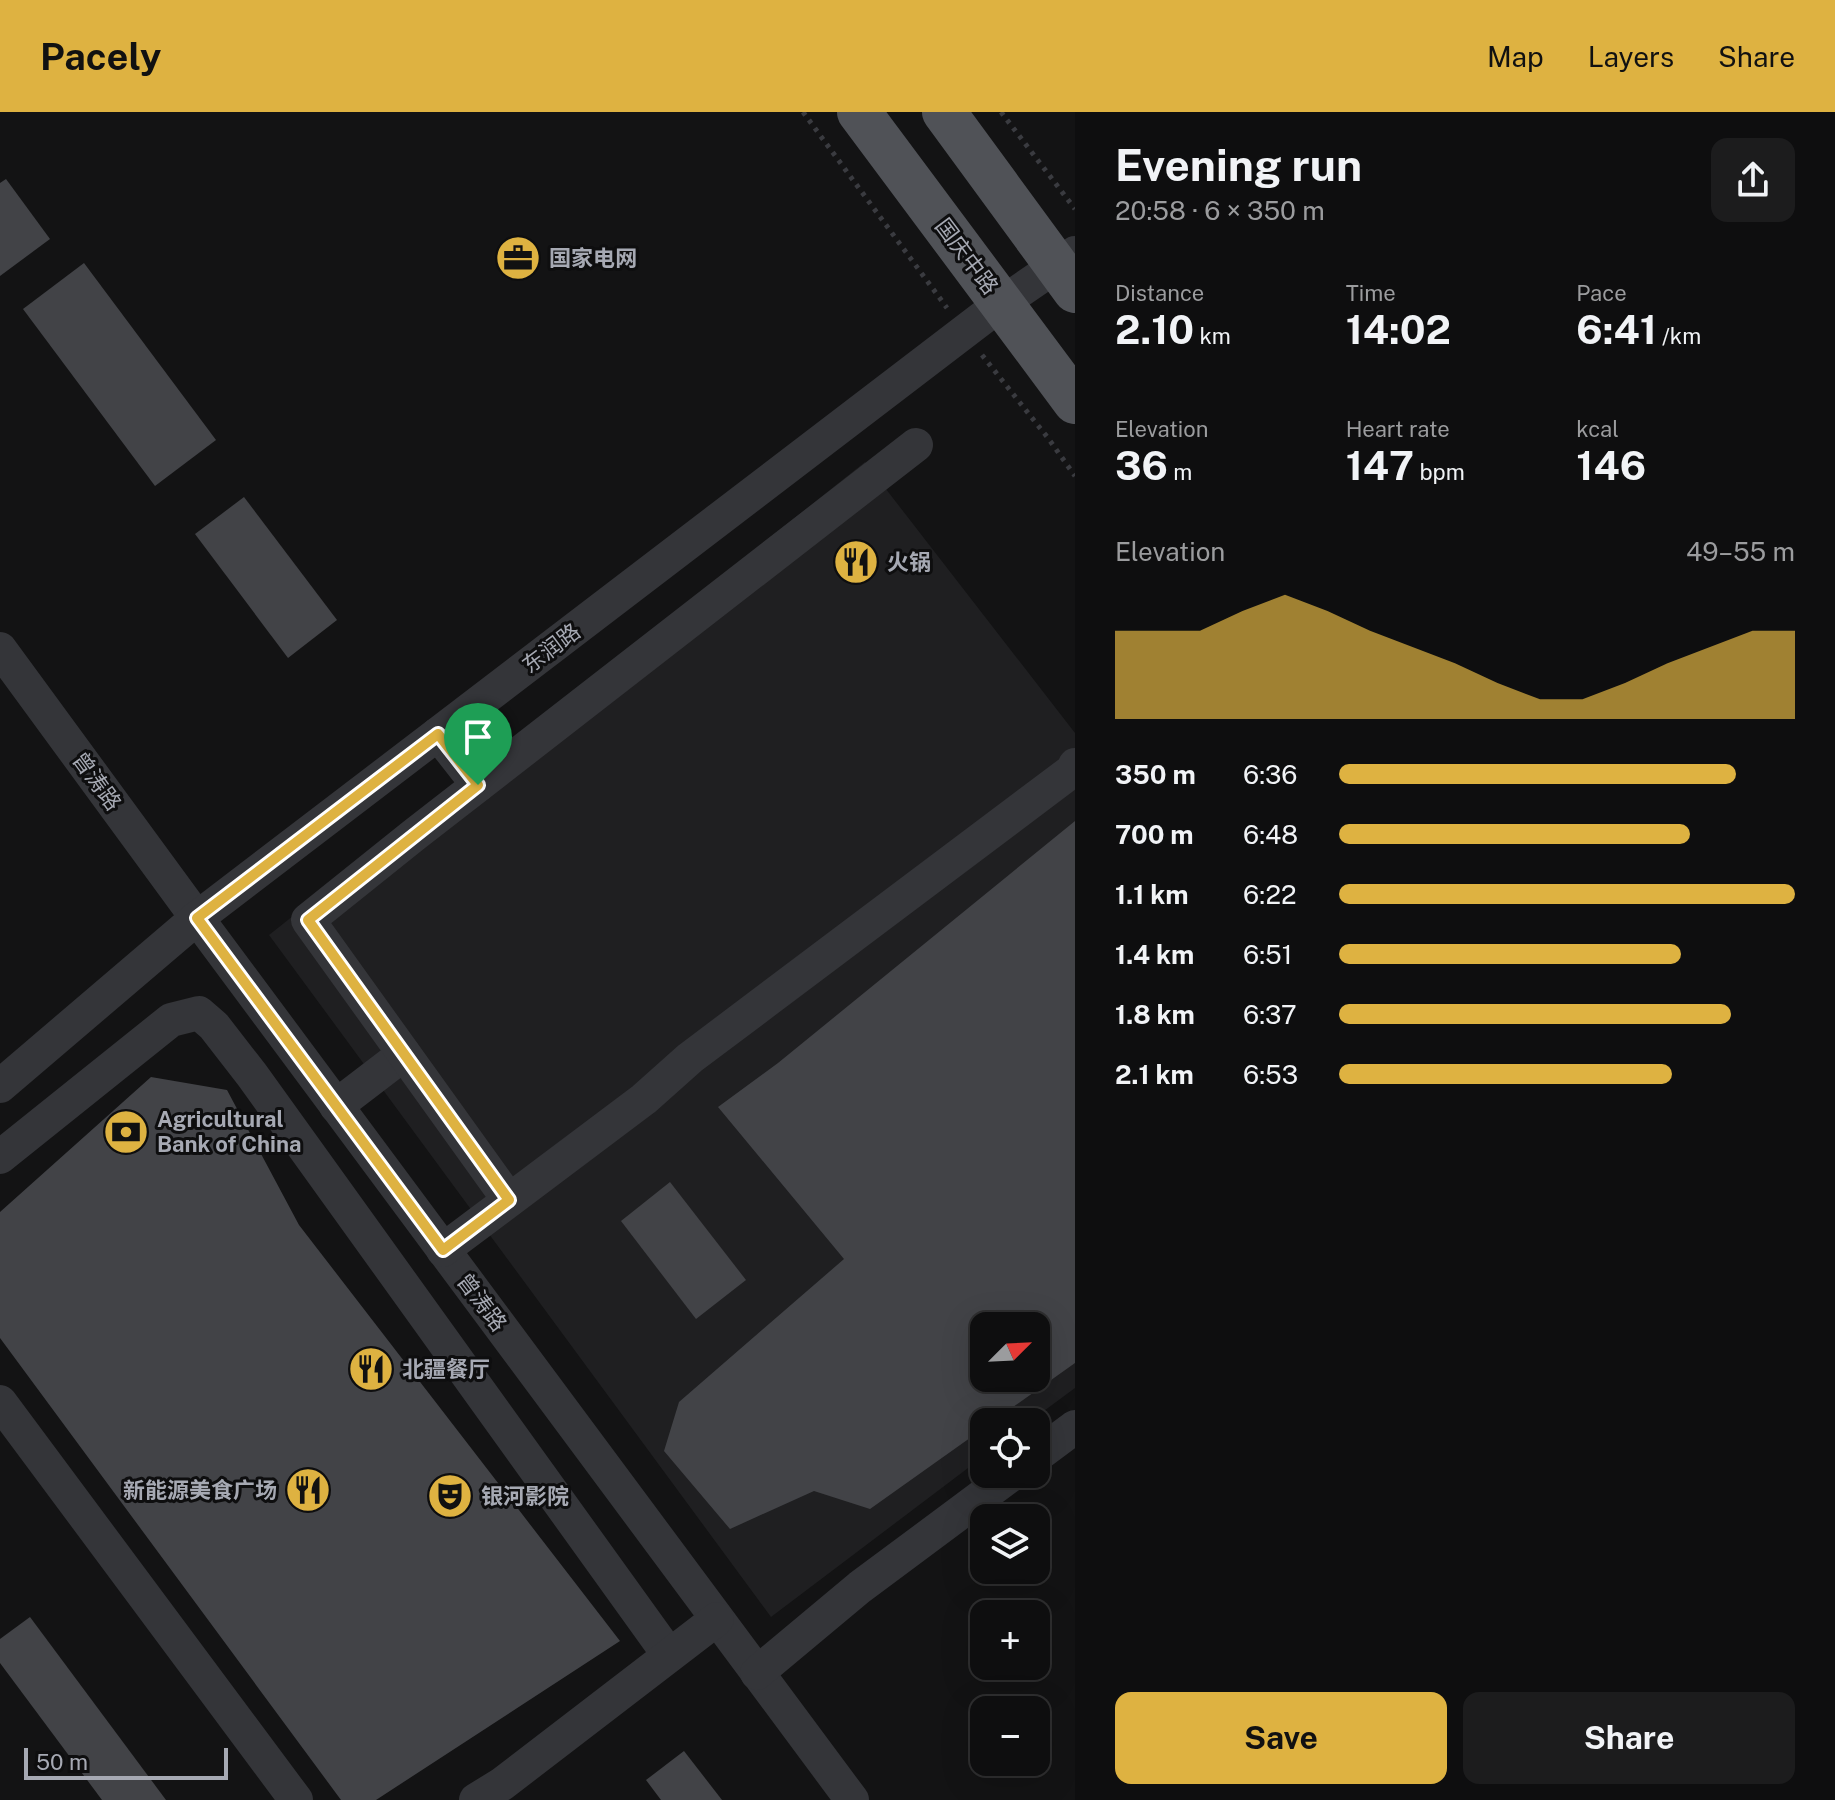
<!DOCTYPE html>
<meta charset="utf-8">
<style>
:root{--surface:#0e0e0f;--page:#1c1c1d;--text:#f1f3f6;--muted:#9b9c9e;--line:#2e2e2f;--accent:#deb241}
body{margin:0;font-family:"Public Sans","Noto Sans SC",sans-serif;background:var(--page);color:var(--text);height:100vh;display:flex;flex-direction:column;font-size:30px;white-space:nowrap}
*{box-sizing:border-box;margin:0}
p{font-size:26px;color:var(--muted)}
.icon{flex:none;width:44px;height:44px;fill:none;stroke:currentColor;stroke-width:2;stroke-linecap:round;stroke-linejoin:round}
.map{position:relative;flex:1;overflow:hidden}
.panel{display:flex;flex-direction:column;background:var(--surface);width:760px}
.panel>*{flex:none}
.needle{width:52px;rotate:66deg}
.tools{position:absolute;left:970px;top:1200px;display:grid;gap:16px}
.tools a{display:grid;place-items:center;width:80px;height:80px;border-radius:16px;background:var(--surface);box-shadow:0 8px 32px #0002,0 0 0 2px var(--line);font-size:40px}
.scale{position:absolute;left:24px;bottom:20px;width:204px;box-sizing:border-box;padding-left:8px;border:4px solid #a6a9b3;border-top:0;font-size:22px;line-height:28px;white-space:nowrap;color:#a6a9b3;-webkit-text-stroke:6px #0e0e0f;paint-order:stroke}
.pin{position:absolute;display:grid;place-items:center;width:68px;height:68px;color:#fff;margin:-82px -34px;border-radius:50% 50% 50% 0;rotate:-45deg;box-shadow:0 0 8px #0007}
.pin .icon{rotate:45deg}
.round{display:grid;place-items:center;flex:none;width:84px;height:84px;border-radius:16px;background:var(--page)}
.overview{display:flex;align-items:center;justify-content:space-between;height:136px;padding:0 40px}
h1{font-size:44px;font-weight:700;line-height:60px}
.stats{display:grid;grid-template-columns:repeat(3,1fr);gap:12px;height:136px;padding:8px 40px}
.stats div{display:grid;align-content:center}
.stats b{font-size:40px;font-weight:700}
.stats small{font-size:22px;font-weight:400}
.stats p{font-size:22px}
.chart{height:224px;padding:16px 40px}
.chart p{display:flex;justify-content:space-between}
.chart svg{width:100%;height:144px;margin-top:8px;fill:var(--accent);opacity:.7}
.primary-button{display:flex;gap:16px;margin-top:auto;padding:16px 40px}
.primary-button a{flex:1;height:92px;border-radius:16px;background:var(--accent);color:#111;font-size:32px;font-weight:700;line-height:92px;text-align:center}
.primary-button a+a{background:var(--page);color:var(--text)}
ul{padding:0 40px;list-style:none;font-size:26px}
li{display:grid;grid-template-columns:128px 96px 1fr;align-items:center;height:60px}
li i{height:20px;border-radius:10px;background:var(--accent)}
header{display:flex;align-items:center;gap:48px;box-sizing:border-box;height:112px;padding:0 40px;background:var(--accent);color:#111}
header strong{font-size:38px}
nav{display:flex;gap:44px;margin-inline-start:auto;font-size:28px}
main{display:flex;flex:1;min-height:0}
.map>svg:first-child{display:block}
.built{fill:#1f1f21;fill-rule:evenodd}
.building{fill:#424347;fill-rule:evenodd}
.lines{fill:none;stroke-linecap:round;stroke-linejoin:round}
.path{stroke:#3a3b40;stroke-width:5;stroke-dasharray:4 6;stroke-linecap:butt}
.minor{stroke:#343539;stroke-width:34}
.major{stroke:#505257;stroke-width:44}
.route-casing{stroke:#fff;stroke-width:16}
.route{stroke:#deb241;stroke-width:10}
.labels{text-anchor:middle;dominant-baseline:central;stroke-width:6;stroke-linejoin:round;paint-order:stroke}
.street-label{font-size:22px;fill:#a6a9b3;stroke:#0e0e0f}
.poi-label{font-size:22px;font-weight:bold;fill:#a6a9b3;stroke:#0e0e0f;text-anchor:start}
</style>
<header>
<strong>Pacely</strong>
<nav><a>Map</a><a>Layers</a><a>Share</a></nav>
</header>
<main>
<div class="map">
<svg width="1075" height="1688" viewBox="0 0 1075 1688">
<rect width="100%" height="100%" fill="#131314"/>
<!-- built -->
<path class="built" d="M 865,350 L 1075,621 L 1075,1276 L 1029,1310 L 984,1310 L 984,1344 L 771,1505 L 269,823 ZM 984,1214 L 1036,1214 L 1036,1266 L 984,1266 Z"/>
<!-- building -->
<g class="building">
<polygon points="6,67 50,127 0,164 0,71"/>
<polygon points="84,151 216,328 155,374 23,197"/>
<polygon points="244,385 337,508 288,546 195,422"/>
<path d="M 1075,709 L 1075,1251 L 992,1310 L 984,1310 L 984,1316 L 870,1397 L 814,1379 L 730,1417 L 664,1339 L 679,1290 L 844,1147 L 718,995 L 778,951 ZM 984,1214 L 1036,1214 L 1036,1266 L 984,1266 Z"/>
<polygon points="151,965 227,978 299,1113 620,1529 376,1688 341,1688 0,1226 0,1100"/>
<polygon points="670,1070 746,1168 696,1207 621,1109"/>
<polygon points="30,1505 166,1688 102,1688 0,1551 0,1527"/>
<polygon points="684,1639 722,1688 661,1688 646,1668"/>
</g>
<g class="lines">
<!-- path -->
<g class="path">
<polyline points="803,0 947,196"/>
<polyline points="1001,0 1075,97"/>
<polyline points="982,243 1048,326 1075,364"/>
</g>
<!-- minor -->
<g class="minor">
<polyline points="0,537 197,806 852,1688"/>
<polyline points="438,622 478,673"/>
<polyline points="0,974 197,806 1002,191 1075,141"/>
<polyline points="336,994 404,942"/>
<polyline points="0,1045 171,908 199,901 214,914 252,963 669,1543"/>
<polyline points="509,1088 308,808 414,723 916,333"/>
<polyline points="443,1138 644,987 690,946 1073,658 1075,653"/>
<polyline points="0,1290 296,1688"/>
<polyline points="1036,1344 1075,1315"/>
<polyline points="757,1561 860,1475 1012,1362"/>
<polyline points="476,1688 502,1672 717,1507"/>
</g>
<!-- major -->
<g class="major">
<polyline points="859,0 1075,290"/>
<polyline points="944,0 1075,179"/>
</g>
</g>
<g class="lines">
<!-- route casing -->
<g class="route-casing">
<polygon id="route" points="438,622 478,673 308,808 509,1088 443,1138 197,806"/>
</g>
<!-- route -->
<use href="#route" class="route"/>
</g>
<!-- icons -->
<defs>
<g id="office-disc" transform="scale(2.3)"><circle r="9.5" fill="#deb241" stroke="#0e0e0f"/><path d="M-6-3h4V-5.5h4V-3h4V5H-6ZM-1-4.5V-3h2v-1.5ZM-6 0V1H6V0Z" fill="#111"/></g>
<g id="restaurant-disc" transform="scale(2.3)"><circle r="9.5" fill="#deb241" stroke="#0e0e0f"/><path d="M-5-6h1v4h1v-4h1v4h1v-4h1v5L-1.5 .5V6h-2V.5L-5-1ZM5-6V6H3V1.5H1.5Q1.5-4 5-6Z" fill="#111"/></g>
<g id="bank-disc" transform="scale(2.3)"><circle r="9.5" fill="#deb241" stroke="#0e0e0f"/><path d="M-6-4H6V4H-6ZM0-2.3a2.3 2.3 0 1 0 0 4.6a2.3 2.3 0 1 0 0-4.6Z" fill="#111"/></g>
<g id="theatre-disc" transform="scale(2.3)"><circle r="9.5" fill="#deb241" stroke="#0e0e0f"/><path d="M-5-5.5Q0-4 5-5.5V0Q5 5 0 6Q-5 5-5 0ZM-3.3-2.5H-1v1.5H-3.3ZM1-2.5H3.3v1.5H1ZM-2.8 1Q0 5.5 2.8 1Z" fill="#111"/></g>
</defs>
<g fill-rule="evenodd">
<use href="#office-disc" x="518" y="146"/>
<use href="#restaurant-disc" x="856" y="450"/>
<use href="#bank-disc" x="126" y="1020"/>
<use href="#restaurant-disc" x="371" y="1257"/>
<use href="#restaurant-disc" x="308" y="1378"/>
<use href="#theatre-disc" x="450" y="1384"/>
</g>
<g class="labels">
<!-- street labels -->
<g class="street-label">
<text transform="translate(967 144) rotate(53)">国庆中路</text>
<text transform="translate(551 536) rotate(-37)">东润路</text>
<text transform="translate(97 669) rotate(54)">曾涛路</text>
<text transform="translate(482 1190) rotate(53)">曾涛路</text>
</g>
<!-- poi labels -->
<g class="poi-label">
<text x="549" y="146">国家电网</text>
<text x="887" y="450">火锅</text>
<text x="157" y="1007">Agricultural<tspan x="157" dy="25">Bank of China</tspan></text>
<text x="402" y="1257">北疆餐厅</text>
<text x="277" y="1378" text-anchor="end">新能源美食广场</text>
<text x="481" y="1384">银河影院</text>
</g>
</g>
</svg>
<div class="tools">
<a><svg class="needle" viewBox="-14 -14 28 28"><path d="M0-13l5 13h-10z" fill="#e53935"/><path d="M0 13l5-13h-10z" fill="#9b9c9e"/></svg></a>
<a><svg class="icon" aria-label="locate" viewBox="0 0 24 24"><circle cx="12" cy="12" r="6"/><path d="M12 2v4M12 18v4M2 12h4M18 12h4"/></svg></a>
<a><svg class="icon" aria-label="layers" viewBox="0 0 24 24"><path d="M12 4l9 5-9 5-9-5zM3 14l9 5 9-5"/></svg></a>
<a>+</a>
<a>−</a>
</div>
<div class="scale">50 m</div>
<div class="pin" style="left:478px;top:673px;background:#1e9e55"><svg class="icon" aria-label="arrive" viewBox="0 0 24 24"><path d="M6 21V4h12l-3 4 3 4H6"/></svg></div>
</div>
<section class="panel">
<div class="overview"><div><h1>Evening run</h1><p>20:58 · 6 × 350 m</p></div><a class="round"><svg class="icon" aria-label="share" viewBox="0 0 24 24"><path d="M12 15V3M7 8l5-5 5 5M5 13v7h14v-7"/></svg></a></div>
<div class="stats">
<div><p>Distance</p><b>2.10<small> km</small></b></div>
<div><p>Time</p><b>14:02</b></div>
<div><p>Pace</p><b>6:41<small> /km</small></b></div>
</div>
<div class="stats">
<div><p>Elevation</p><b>36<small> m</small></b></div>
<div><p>Heart rate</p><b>147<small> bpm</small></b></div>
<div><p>kcal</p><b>146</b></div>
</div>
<div class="chart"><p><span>Elevation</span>49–55 m</p>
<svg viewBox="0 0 160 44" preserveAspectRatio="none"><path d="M0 44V17L10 17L20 17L30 11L40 6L50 11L60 17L70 22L80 27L90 33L100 38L110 38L120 33L130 27L140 22L150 17L160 17V44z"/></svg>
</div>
<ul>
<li><b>350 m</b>6:36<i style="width:87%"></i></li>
<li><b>700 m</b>6:48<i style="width:77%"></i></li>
<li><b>1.1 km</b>6:22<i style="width:100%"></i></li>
<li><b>1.4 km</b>6:51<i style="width:75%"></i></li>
<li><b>1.8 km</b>6:37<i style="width:86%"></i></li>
<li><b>2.1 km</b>6:53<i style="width:73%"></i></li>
</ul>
<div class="primary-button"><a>Save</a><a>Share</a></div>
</section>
</main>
